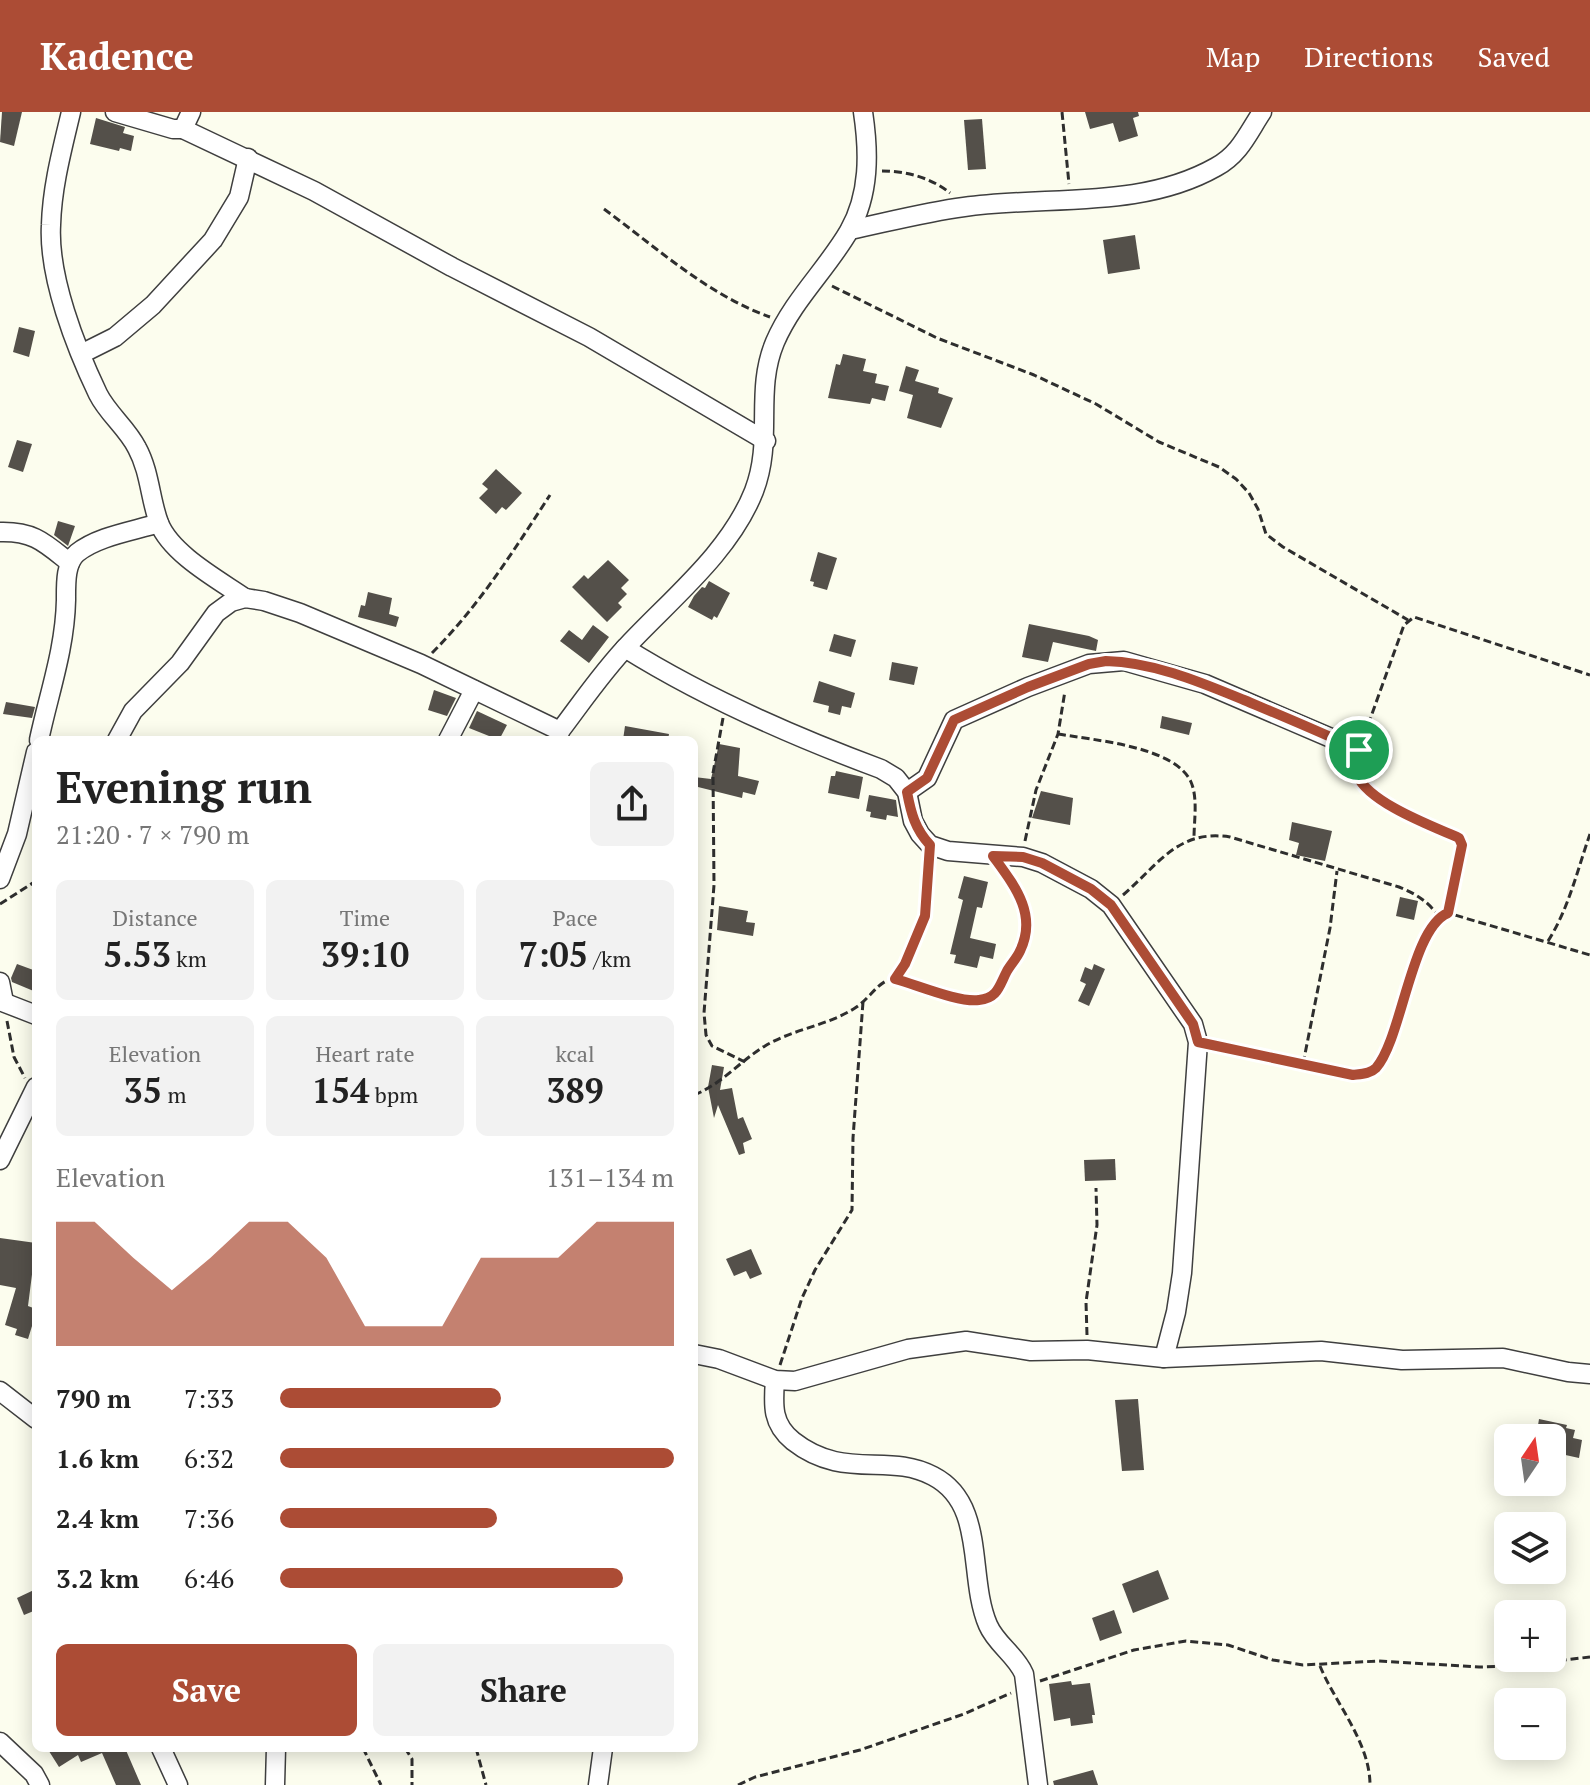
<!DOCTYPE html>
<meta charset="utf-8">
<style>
:root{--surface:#fff;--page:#f2f2f2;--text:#222;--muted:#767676;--accent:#ac4c35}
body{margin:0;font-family:"PT Serif",serif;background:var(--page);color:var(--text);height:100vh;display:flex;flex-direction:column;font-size:30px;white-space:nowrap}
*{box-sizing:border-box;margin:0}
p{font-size:26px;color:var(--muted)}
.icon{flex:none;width:44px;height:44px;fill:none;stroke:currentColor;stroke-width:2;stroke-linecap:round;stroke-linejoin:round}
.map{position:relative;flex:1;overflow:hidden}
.details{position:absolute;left:32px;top:624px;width:666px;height:1016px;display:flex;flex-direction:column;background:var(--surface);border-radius:12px;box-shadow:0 4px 20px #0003}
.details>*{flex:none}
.needle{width:52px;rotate:13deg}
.fabs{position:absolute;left:1494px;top:1312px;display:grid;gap:16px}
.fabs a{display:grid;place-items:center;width:72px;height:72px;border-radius:12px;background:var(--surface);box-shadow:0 4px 20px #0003;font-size:40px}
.pin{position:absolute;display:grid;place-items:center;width:68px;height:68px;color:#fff;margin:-34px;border:4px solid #fff;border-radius:50%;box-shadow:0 2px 8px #0007}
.round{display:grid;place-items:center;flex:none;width:84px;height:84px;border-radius:12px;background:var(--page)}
.headline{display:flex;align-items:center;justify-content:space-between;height:136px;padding:0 24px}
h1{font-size:44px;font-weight:700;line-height:60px}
.stats{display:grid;grid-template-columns:repeat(3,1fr);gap:12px;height:136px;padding:8px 24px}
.stats div{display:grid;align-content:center;border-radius:12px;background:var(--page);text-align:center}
.stats b{font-size:34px;font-weight:700}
.stats small{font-size:22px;font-weight:400}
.stats p{font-size:22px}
.chart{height:224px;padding:16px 24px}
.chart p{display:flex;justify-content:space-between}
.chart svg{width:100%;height:144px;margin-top:8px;fill:var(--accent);opacity:.7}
.button{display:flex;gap:16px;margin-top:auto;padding:16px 24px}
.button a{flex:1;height:92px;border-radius:12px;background:var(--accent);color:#fff;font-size:32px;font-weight:700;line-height:92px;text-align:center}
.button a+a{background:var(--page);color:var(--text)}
ul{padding:0 24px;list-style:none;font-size:26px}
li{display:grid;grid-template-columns:128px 96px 1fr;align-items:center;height:60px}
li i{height:20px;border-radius:10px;background:var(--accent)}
header{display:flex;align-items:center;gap:48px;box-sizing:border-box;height:112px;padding:0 40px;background:var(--accent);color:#fff}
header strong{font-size:38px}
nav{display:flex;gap:44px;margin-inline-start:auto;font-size:28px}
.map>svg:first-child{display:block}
.building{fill:#54504a}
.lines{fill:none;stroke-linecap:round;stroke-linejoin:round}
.minor-casing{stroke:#3f3f3f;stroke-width:21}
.path{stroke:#2e2e2e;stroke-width:3;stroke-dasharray:8 4;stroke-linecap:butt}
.minor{stroke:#fff;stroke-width:18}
.route-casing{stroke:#fff;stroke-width:16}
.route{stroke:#ac4c35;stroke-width:10}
</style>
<header>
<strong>Kadence</strong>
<nav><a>Map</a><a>Directions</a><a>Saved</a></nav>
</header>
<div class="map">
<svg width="1590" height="1673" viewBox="0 0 1590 1673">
<rect width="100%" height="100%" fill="#fcfdee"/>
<!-- building -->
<g class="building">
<polygon points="2,0 22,0 14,34 0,30"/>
<polygon points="1085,0 1138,0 1139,4 1133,6 1138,24 1119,30 1113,11 1090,17"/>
<polygon points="96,6 125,15 123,21 134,24 131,39 120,36 119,39 90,32"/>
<polygon points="982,7 986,57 968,58 964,8"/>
<polygon points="1135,123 1140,157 1108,162 1103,128"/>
<polygon points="19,215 35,219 29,245 13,240"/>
<polygon points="843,242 866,247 863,259 877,262 875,271 889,274 885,289 872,286 870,292 828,286 836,252 840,253"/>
<polygon points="906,254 919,258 915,269 939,276 938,281 953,286 941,316 907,306 913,283 899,279"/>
<polygon points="17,328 32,332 23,360 8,355"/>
<polygon points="496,357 522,381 506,398 502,395 496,402 479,386 488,377 482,372"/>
<polygon points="58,409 75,414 68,434 54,423"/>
<polygon points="818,440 837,446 827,478 813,474 814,470 810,469"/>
<polygon points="608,448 629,468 621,476 627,482 618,491 622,495 607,510 572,475 584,463 588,467"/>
<polygon points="709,469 730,481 717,506 714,504 712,508 688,495 694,484 702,475 705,476"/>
<polygon points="368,480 392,486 389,502 399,505 396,515 358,505 361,493 365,494"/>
<polygon points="1029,512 1089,524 1098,528 1096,539 1053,530 1048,550 1022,545"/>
<polygon points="593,513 609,525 589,551 560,529 569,518 582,528"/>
<polygon points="834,522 856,528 851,545 829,539"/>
<polygon points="892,550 918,555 914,573 889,568"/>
<polygon points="819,569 855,581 851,596 842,594 840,603 828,600 829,594 813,590"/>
<polygon points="434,578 456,586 447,604 428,598"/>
<polygon points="6,590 35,595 32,606 3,602"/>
<polygon points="477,599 507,613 499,628 469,616"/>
<polygon points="1162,604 1192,611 1189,623 1160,616"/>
<polygon points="625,614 669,622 668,628 623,628"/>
<polygon points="719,632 740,636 738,664 759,669 755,683 743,680 742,686 694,674 694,665 711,667"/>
<polygon points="836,659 863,665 859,687 828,681 831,664 835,664"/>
<polygon points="1041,679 1073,686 1070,713 1032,706"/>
<polygon points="869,683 896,688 898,705 887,703 886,708 870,705 871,700 866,699"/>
<polygon points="1292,710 1332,719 1325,749 1296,743 1299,731 1289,728"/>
<polygon points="964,764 988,770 982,796 977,795 970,826 996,832 993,847 980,844 977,856 954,851 956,843 950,842 963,788 958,786"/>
<polygon points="1400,785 1418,789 1414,808 1396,804"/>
<polygon points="719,794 748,799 746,810 755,811 753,824 717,818"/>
<polygon points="17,852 36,859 36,880 12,870 11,866"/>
<polygon points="1094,852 1105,857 1089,894 1078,889 1086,872 1080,869 1085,855 1092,858"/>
<polygon points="712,953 724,955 720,978 732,976 738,1007 743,1005 752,1027 743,1031 745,1041 739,1043 718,993 714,1006 708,975"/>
<polygon points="1115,1047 1116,1068 1085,1069 1084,1048"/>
<polygon points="0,1126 36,1131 28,1194 36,1197 36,1201 28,1227 15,1223 17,1217 5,1213 16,1176 0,1173"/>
<polygon points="751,1137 762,1162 750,1167 746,1159 734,1164 726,1147"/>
<polygon points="1138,1287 1144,1358 1122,1359 1115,1288"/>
<polygon points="1539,1307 1567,1313 1566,1316 1575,1318 1573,1326 1582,1328 1579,1346 1552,1340 1552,1326 1536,1326"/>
<polygon points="1158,1458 1169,1487 1133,1501 1122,1472"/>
<polygon points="36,1477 36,1498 24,1503 17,1486"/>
<polygon points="1114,1498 1122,1521 1100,1529 1092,1506"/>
<polygon points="1071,1569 1072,1573 1090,1571 1095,1603 1092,1603 1093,1611 1071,1614 1070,1606 1054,1609 1049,1572"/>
<polygon points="47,1636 125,1636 141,1673 116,1673 102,1641 81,1650 78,1643 59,1655"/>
<polygon points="1093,1658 1098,1673 1054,1673 1053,1669"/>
</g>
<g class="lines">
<!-- minor casing -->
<g class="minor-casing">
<g id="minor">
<path d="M 71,0 C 62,38 52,75 51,113 C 48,165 76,236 98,282 C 108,302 127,316 137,336 C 150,360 150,387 159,411 C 171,442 219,468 245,486"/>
<polyline points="115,0 173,17 183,17 191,0"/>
<polyline points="183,17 314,79 452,155 589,225 766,329"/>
<path d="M 850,118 C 888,110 926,100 964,95 C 1047,83 1140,98 1216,55 C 1240,42 1248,21 1262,0"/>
<polyline points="81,242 115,225 153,193 213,128 239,85 248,46"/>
<path d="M 0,420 C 34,419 45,431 70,451"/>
<path d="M 625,536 C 705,586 792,624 881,657 L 896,666 L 907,680 L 913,709 L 920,722 L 930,733 L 948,739 L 1023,745 L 1042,751 L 1091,777 L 1111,793 L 1193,912 L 1198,930 L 1182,1161 L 1176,1200 L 1164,1246"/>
<path d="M 39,628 C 49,581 65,537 66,488 C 66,473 65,451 77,441 C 98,424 134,419 159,411"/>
<polyline points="117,628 133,599 180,551 216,501 231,490 245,486 264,489 300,501 421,552 560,619"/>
<polyline points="448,628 474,578"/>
<path d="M 558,628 L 560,619 C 582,590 603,559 628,533 C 672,486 730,440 754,379 C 774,327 754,280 775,230 C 793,188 827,157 849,119 C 870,82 869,40 863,0"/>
<polyline points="907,680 927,666 954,608 1028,575 1089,552 1124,549 1205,572 1359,638"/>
<polyline points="0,767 17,722 36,640"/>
<polyline points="0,870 4,890"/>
<polyline points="0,889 36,903"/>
<polyline points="0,1048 36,975"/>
<polyline points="694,1242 719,1247 775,1268 795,1269 908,1237 966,1229 1031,1239 1087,1238 1164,1246 1321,1239 1402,1248 1503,1246 1568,1260 1590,1262"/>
<path d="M 775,1268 C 773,1294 772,1312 793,1329 C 844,1369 888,1340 933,1364 C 987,1392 967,1464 988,1513 C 996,1532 1016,1543 1024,1562 L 1038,1673"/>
<polyline points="0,1279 36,1307"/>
<polyline points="0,1630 34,1662 40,1673"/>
<polyline points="161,1636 178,1673"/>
<polyline points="275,1673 276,1636"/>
<polyline points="598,1673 603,1636"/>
</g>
</g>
<!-- path -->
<g class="path">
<polyline points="1062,0 1069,72"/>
<path d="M 882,59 C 906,59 932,66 950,81"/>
<path d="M 604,97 C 657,136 708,183 770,205"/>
<polyline points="832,174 937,226 1034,263 1096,292 1159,330 1219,355 1236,367 1249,381 1258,397 1266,422 1283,435 1408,508"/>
<path d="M 432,541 C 479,494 514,438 550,383"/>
<polyline points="723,606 713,661 714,773 704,901 706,923 712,934 745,950"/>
<path d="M 1058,622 C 1092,628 1175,634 1191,670 C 1198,686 1194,709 1194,726"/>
<polyline points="1364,624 1404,513 1414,505 1590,563"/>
<polyline points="1356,654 1358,666 1374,681 1415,709 1459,726 1462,733 1448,801"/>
<polyline points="1025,729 1036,678 1058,622 1065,579"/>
<path d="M 1123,783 C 1159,752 1178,717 1230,725 L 1399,775 C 1416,782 1428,789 1439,805"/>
<polyline points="0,792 36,769"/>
<path d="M 1548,829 C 1569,796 1577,759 1590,722"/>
<polyline points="895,867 905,852 925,804 928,751"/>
<polyline points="7,909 14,945 25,966"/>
<path d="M 1214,934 L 1353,963 C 1361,962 1370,962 1376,956 C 1402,927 1412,815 1448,801 L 1590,843"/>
<polyline points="1303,952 1330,816 1337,759"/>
<path d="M 694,983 C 722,972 740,949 765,934 C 793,917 827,914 855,896 C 868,888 875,874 888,868 C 900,867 907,872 918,876 C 928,879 968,890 978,888 C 997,886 999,874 1006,860 C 1010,853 1016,847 1020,840 C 1035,810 1022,784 1004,760"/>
<polyline points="1087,1223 1086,1190 1097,1113 1096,1076"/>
<polyline points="780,1253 802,1186 815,1158 852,1098 853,1026 863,890"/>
<path d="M 1320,1554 C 1335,1591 1370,1630 1370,1673"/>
<polyline points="1040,1569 1134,1538 1186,1529 1228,1533 1273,1548 1303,1553 1379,1549 1479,1555 1512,1554 1590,1545"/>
<polyline points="363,1636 381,1673"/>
<polyline points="405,1636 412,1647 412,1673"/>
<polyline points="476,1636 486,1673"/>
<polyline points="738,1673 755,1665 860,1638 964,1602 1011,1581"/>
</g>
<!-- minor -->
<use href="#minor" class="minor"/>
</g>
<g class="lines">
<!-- route casing -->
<g class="route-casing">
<path id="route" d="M 1106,549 C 1153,550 1200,570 1244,588 C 1282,604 1321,620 1359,638 C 1357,646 1354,655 1357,663 C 1369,691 1432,714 1459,726 L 1462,733 L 1448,801 C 1411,816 1402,927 1376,956 C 1370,962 1361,962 1353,963 L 1198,930 L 1193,912 L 1111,793 L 1091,777 L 1042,751 L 1023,745 L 993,744 C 1014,773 1038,802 1020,839 C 1017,846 1011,852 1007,859 C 999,874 998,886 979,888 C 959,891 915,872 895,867 L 905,852 L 925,804 L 930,733 C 915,717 911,701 907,680 L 927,666 L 954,608 L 1028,575 L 1089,552 Z"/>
</g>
<!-- route -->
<use href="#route" class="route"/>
</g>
</svg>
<div class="fabs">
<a><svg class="needle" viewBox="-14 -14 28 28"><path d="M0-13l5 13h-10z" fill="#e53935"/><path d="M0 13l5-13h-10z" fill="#767676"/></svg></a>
<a><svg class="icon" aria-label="layers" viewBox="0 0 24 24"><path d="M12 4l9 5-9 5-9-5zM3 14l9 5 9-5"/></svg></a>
<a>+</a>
<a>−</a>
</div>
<div class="pin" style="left:1359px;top:638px;background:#1e9e55"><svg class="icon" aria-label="arrive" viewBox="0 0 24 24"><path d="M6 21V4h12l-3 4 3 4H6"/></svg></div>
<section class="details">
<div class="headline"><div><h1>Evening run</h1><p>21:20 · 7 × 790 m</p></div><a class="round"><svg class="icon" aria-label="share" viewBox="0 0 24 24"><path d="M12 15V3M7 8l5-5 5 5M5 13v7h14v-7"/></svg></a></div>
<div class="stats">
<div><p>Distance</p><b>5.53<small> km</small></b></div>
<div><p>Time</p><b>39:10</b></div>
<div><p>Pace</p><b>7:05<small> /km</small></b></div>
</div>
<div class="stats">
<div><p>Elevation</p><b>35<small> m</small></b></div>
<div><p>Heart rate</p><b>154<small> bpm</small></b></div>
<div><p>kcal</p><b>389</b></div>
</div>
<div class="chart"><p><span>Elevation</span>131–134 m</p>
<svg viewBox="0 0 160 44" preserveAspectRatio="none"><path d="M0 44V6L10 6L20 17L30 27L40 17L50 6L60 6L70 17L80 38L90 38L100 38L110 17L120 17L130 17L140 6L150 6L160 6V44z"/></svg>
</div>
<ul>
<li><b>790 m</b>7:33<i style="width:56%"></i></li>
<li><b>1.6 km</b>6:32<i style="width:100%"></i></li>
<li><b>2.4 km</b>7:36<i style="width:55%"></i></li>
<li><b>3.2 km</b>6:46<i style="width:87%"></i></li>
</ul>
<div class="button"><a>Save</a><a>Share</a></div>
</section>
</div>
